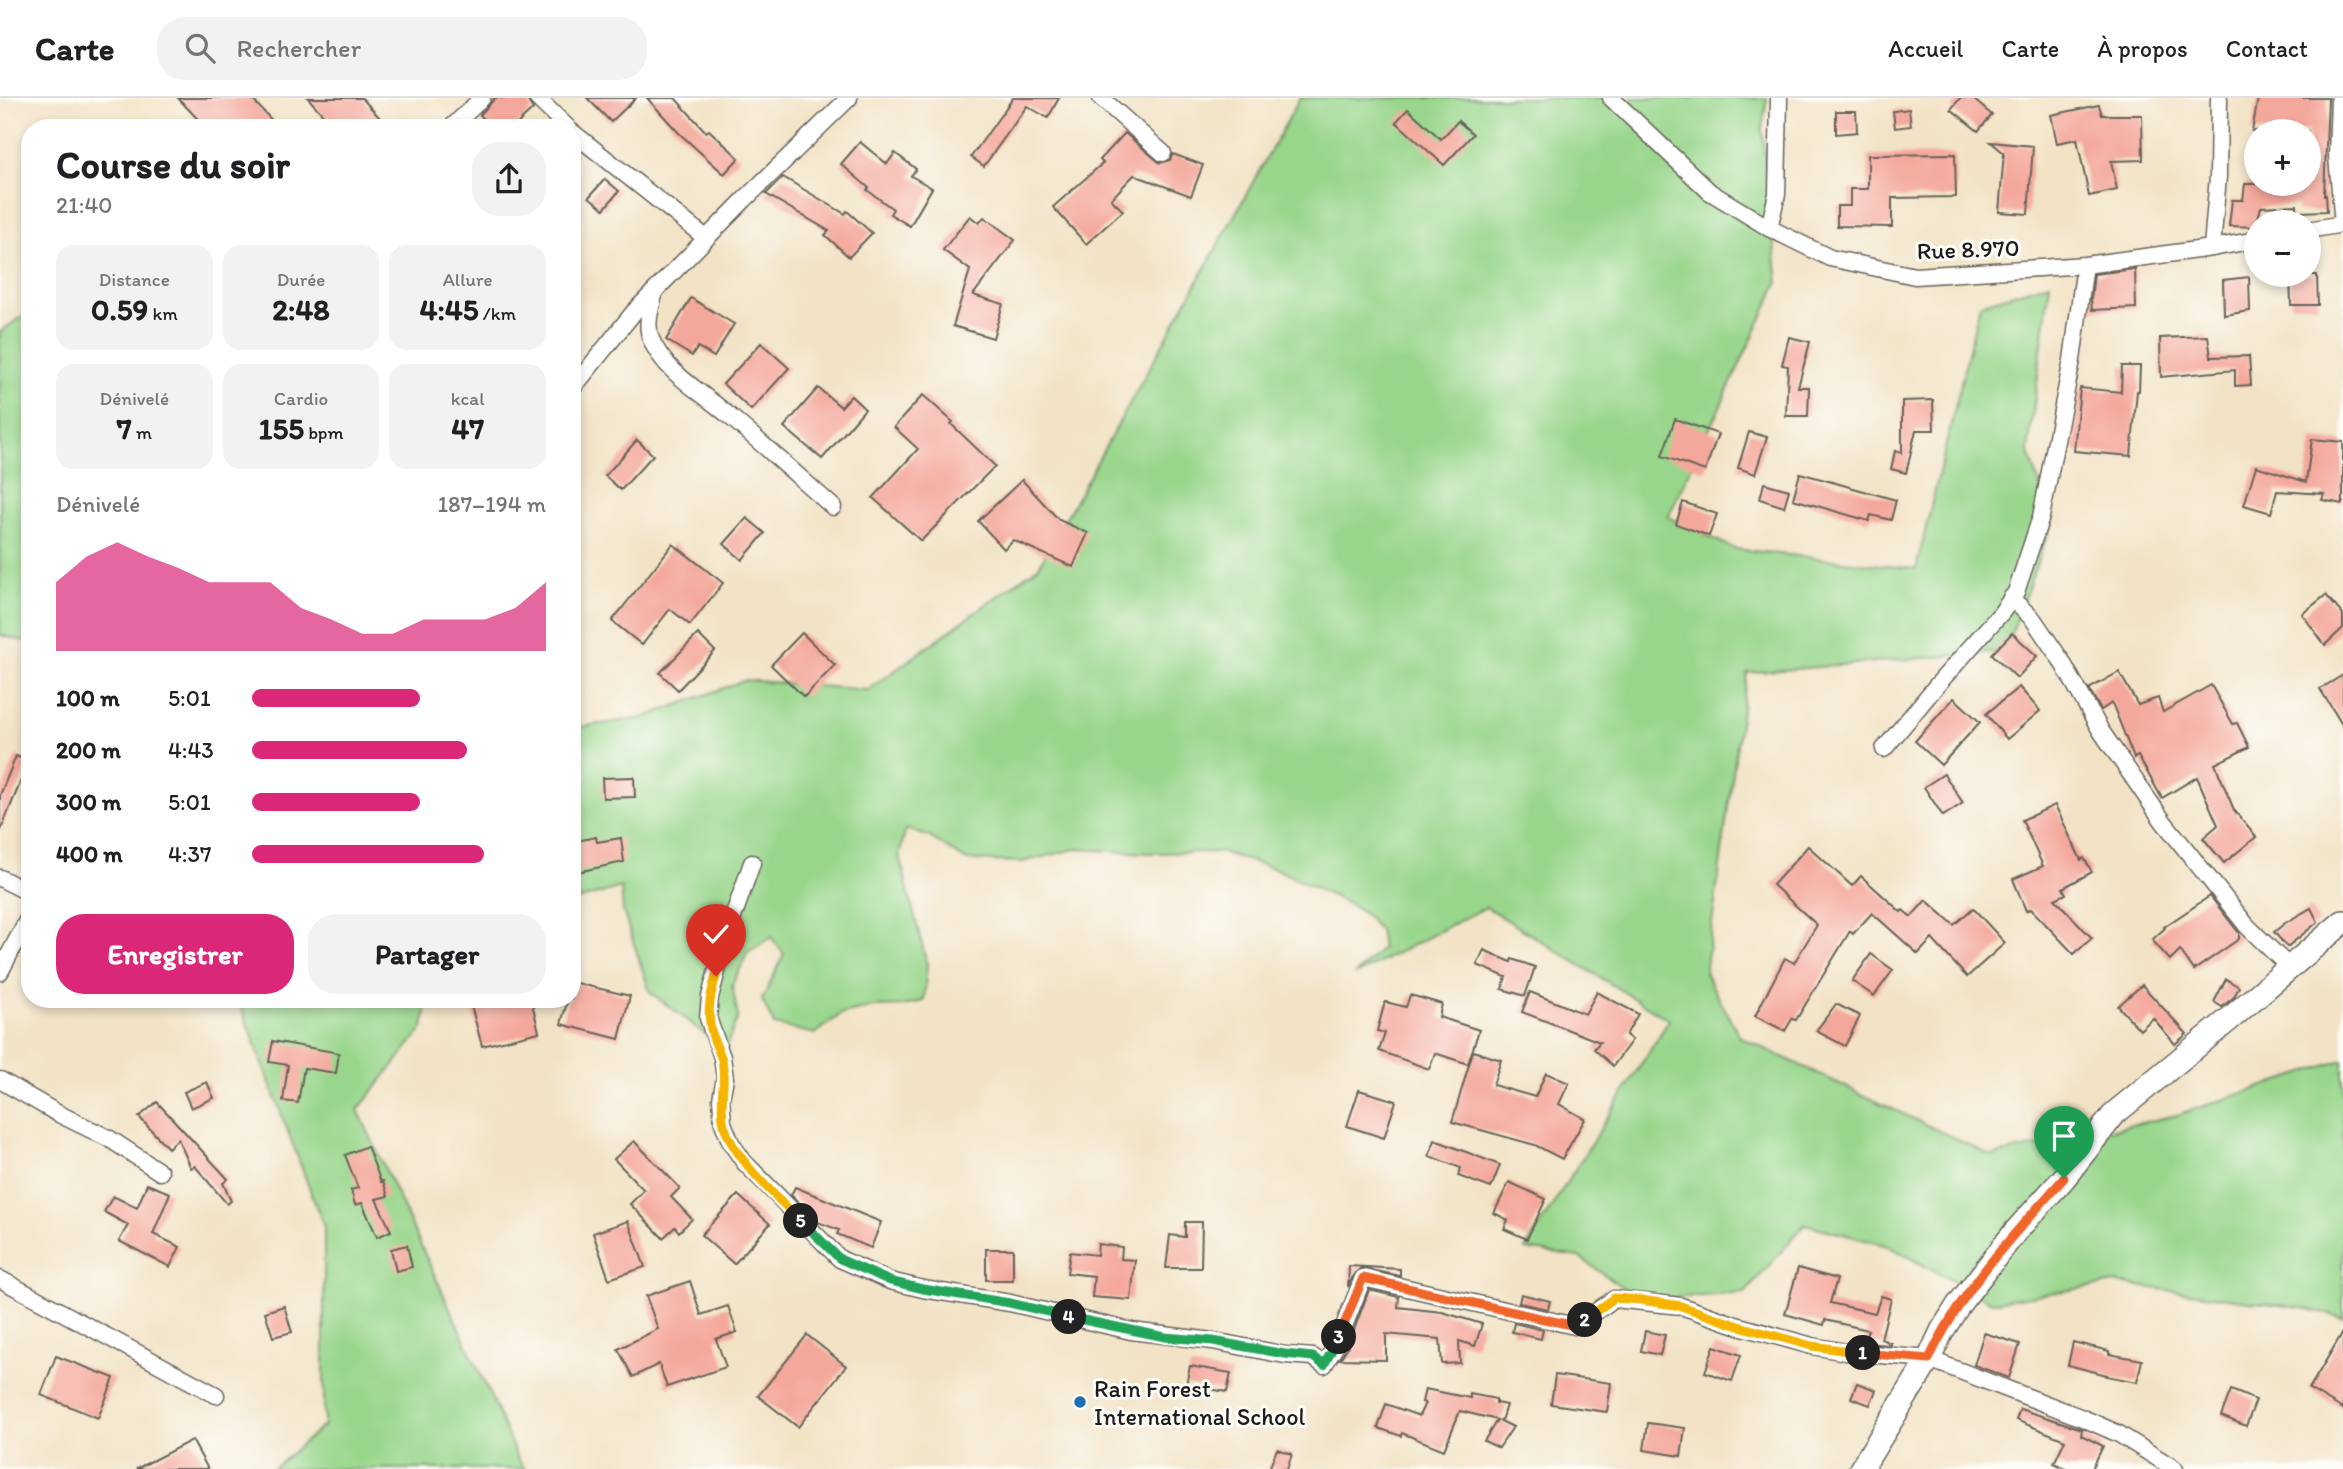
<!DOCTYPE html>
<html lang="fr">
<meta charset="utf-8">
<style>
:root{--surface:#fff;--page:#f2f2f2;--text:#202124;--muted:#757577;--line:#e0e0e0;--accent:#db2777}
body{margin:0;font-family:Itim,sans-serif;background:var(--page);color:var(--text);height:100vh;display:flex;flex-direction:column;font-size:26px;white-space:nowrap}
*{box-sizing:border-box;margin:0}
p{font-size:23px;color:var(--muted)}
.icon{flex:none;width:38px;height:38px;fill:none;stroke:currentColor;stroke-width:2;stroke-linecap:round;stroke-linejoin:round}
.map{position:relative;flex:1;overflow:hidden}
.panel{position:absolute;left:21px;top:21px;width:560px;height:889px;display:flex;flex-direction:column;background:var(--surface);border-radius:28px;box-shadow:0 4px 10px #0003}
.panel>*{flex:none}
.tools{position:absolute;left:2244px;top:21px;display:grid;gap:14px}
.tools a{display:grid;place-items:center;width:77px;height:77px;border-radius:50%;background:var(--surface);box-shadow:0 4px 10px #0003;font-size:35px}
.pin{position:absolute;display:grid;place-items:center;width:60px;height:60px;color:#fff;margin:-72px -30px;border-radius:50% 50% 50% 0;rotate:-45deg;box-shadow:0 0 7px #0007}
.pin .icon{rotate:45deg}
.km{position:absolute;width:35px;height:35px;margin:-18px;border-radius:50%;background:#222;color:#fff;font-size:19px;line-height:35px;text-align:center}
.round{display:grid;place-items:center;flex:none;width:74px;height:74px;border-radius:28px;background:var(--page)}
.head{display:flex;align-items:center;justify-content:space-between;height:119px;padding:0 35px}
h1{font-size:38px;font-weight:800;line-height:52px}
.metrics{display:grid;grid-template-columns:repeat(3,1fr);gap:10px;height:119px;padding:7px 35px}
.metrics div{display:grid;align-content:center;border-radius:18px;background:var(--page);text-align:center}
.metrics b{font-size:30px;font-weight:800}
.metrics small{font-size:19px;font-weight:400}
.metrics p{font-size:19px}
.chart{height:196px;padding:14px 35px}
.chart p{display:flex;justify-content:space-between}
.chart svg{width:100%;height:126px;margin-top:7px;fill:var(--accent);opacity:.7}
.primary-button{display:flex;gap:14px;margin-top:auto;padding:14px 35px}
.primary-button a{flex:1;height:80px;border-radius:28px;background:var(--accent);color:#fff;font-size:28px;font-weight:800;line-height:80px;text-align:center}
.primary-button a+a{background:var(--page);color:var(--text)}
ul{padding:0 35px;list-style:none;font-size:23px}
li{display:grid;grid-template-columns:112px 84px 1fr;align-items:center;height:52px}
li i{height:18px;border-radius:9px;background:var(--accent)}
header{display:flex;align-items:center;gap:42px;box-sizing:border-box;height:98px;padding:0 35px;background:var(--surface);border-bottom:2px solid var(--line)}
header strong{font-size:33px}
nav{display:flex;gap:38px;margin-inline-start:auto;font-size:24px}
.search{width:490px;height:63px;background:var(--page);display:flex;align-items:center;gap:18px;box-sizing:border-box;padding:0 24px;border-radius:28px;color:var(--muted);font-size:26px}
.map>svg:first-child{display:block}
.green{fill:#98d68b;stroke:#5a7954;stroke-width:2}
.building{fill:#f4a79b}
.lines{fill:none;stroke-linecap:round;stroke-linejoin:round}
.street-casing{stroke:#676258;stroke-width:19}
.secondary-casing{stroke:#676258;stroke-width:26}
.street{stroke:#fff;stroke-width:16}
.secondary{stroke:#fff;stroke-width:23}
.split-1-casing{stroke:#fff;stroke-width:14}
.split-2-casing{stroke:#fff;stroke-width:14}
.split-3-casing{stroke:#fff;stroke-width:14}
.split-4-casing{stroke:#fff;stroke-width:14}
.split-5-casing{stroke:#fff;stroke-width:14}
.split-6-casing{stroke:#fff;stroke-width:14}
.split-1{stroke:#f0652b;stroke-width:9}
.split-2{stroke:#f5b400;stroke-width:9}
.split-3{stroke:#f0652b;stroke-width:9}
.split-4{stroke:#22a559;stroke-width:9}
.split-5{stroke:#22a559;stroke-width:9}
.split-6{stroke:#f5b400;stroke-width:9}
.poi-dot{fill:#1f6fb2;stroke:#fdfcf7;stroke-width:2.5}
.labels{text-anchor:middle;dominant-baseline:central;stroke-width:6;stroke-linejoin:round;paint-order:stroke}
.street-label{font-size:24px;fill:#1c1c1c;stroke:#fdfcf7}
.poi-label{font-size:24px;fill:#1c1c1c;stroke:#fdfcf7;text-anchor:start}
</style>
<header>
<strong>Carte</strong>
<div class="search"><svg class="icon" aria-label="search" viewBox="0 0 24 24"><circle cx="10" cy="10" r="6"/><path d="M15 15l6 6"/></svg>Rechercher</div>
<nav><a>Accueil</a><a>Carte</a><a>À propos</a><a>Contact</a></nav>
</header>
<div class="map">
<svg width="2343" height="1371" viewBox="0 0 2343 1371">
<rect width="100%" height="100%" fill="#fdfcf7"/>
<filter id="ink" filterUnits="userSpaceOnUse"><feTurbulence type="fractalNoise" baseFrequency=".0143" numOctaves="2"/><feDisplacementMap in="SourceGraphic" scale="14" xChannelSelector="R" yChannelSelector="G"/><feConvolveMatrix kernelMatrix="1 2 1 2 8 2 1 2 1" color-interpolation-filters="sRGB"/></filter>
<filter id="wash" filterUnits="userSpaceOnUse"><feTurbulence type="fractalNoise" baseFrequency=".00686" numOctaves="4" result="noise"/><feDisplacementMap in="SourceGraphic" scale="28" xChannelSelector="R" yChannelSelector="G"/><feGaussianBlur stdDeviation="1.57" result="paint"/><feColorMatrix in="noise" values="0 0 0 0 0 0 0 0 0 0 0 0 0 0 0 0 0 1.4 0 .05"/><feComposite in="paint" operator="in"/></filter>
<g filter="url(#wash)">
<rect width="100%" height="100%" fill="#f2e3c6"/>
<!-- green -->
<g class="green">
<polygon points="1300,0 1767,0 1762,31 1778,185 1668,419 1735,451 1916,471 1980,206 2050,185 2028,352 2052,424 2005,553 1747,575 1705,875 1740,939 1992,1058 2177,1017 2343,962 2343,1220 2308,1211 2116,1185 1991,1204 1888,1148 1805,1126 1745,1195 1641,1202 1579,1159 1525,1151 1669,922 1486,809 1355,877 1382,850 1379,832 1366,817 1349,806 1276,771 1221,754 1147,755 1076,751 1022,764 965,762 930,739 906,731 899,757 927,866 924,903 903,908 875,909 841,916 815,936 774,927 762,902 784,856 771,839 748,854 732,887 738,919 722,959 714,943 650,894 623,813 621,789 572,804 572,630 642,620 746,582 868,592 1039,468"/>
<polygon points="30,213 30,545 0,537 0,234"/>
<polygon points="238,901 428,901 423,930 358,1012 490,1297 517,1360 525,1371 273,1371 324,1327 324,1129"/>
</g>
<g id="blocks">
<!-- building -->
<g class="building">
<polygon points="178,0 251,0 279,30 206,30"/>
<polygon points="308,0 362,0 389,30 335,30"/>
<polygon points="495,0 526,0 533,11 513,30 492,30 480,17"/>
<polygon points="587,0 636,0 611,24"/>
<polygon points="647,0 675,0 706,34 709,32 739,60 724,76 679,35"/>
<polygon points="1013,0 1059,0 1048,20 1027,8 984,68 971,59"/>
<polygon points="1960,0 1972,0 1992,17 1978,33 1951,11"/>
<polygon points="2258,0 2328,0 2324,97 2326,97 2327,113 2297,114 2297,107 2261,109 2256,129 2229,128 2232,102 2243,102 2245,86 2308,86 2308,33 2252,33"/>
<polygon points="2099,7 2102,17 2142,17 2143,62 2111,63 2117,92 2089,98 2077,41 2057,45 2051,17"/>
<polygon points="1408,11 1441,41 1458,23 1473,36 1444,67 1396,24"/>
<polygon points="1909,11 1911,28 1895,30 1893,13"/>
<polygon points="1836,13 1856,13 1857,34 1836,36"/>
<polygon points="1125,35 1160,65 1170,62 1173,56 1203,67 1191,98 1134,77 1111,101 1123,113 1086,146 1053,109 1103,65 1100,62"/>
<polygon points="860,44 887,66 895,55 916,71 911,78 932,90 910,128 890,116 893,111 867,92 869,90 841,66"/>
<polygon points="1991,44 2033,48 2028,116 1999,114 2004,55"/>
<polygon points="1955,56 1956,99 1892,100 1892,129 1837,128 1837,108 1850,108 1850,91 1868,91 1868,57"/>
<polygon points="783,79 845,116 847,113 872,135 849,159 825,137 829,133 766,96"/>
<polygon points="605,81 619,93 604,111 589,99"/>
<polygon points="970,118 979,125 984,119 1015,142 973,197 1003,206 993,240 953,228 970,172 943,152"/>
<polygon points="2135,171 2136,210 2092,212 2091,201 2094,176"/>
<polygon points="2290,177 2317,177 2318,207 2291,207"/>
<polygon points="2249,179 2250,213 2224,217 2223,182"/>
<polygon points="691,200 734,226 714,259 698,249 692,258 666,242"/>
<polygon points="2208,238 2211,259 2249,258 2251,287 2235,288 2235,272 2161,279 2160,240"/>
<polygon points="1789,239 1810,244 1798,289 1809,289 1808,318 1786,318 1788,268 1782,267"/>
<polygon points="761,245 789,270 751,312 723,286"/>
<polygon points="2122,268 2140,268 2139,293 2137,293 2131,358 2074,353 2080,290 2121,294"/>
<polygon points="818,290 841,309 851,298 865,311 822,361 784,329"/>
<polygon points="923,297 953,324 951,326 995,368 921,443 873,400 918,351 894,329"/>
<polygon points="1933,302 1934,332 1916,332 1906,375 1891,371 1895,353 1902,355 1902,303"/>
<polygon points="1675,321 1718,336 1705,373 1662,358"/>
<polygon points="1749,334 1767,339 1755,376 1738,370"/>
<polygon points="2312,341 2343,344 2343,406 2322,402 2324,396 2277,393 2271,415 2244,407 2256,368 2306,384"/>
<polygon points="637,342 653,357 621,392 605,378"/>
<polygon points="1800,375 1896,402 1891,422 1871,417 1869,423 1793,401"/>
<polygon points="1022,382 1059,422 1088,435 1073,469 1013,442 1004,451 978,423"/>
<polygon points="1764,385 1789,392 1784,409 1760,401"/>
<polygon points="1683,404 1717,416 1709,438 1676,426"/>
<polygon points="747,420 765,435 742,462 724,446"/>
<polygon points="673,446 723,485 690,527 670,511 642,547 612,523"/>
<polygon points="2326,497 2343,517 2343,530 2325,547 2302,516"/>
<polygon points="802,535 835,567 804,599 771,567"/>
<polygon points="2012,535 2037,558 2017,580 1992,556"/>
<polygon points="698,536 715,553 678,592 660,575"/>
<polygon points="2119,574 2138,607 2158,600 2163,614 2211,587 2233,626 2237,625 2249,649 2215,666 2234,712 2256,739 2224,765 2203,740 2218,727 2197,679 2162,700 2138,658 2134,660 2112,605 2101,612 2089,591"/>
<polygon points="2343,577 2343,628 2320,591"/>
<polygon points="2019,589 2040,613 2007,641 1986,616"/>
<polygon points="1954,600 1980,624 1941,667 1915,643"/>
<polygon points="16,658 29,663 0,734 0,697"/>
<polygon points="1944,676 1963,705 1943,718 1924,689"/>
<polygon points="634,679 635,699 603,700 602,680"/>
<polygon points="2055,707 2081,762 2084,760 2092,774 2063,790 2066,796 2055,801 2092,840 2074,856 2031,811 2026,813 2013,781 2043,768 2022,722"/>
<polygon points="596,739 597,744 621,740 624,764 577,774 572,756 572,744"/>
<polygon points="1808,748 1852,788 1861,778 1901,814 1903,812 1911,819 1926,802 1954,827 1973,810 2005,845 1967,879 1932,841 1918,856 1872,815 1853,836 1850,833 1796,922 1792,921 1785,933 1755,918 1785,860 1794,865 1817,827 1773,787"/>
<polygon points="2210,798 2239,835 2239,841 2194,872 2180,852 2170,862 2152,842 2165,830 2164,829"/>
<polygon points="2311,810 2318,824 2287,849 2274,834 2285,825"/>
<polygon points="1484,852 1511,864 1512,861 1535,869 1525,898 1502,891 1506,879 1477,867"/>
<polygon points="1871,856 1893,872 1874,898 1852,883"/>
<polygon points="2226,881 2239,889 2234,899 2222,909 2214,904"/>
<polygon points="572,884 630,898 619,941 561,926 568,901 572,901"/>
<polygon points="2142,887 2187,936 2175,946 2153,920 2140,932 2118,908"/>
<polygon points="1530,894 1585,916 1597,894 1638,916 1626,937 1632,942 1613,968 1594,951 1600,944 1522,914"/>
<polygon points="1410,897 1442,906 1439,919 1479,932 1468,966 1435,955 1429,971 1379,953 1385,935 1377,933 1385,904 1406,909"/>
<polygon points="495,901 531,901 539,934 482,948 471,907"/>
<polygon points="1836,906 1860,918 1845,948 1816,933"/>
<polygon points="273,943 339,955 336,975 304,970 298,1005 283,1003 288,967 269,964"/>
<polygon points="1473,953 1501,962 1493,987 1535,999 1546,975 1569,985 1559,1006 1585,1021 1562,1061 1535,1047 1452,1024"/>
<polygon points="207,984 214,1000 191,1010 184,994"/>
<polygon points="1359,992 1396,1003 1384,1040 1347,1028"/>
<polygon points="157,1004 228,1081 223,1085 231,1103 227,1106 195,1068 191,1070 178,1041 168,1050 139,1019"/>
<polygon points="1435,1042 1500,1067 1491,1090 1458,1078 1461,1070 1429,1058"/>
<polygon points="634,1043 680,1090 671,1099 692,1121 679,1134 675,1129 663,1140 630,1106 644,1092 614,1061"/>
<polygon points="367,1048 381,1084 383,1083 388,1098 376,1101 391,1133 377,1139 362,1105 355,1107 351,1092 358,1090 345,1057"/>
<polygon points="1509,1084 1546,1101 1527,1141 1504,1131 1508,1122 1494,1115"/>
<polygon points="147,1086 170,1095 153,1136 180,1149 170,1169 119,1143 128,1127 104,1114 113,1098 137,1110"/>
<polygon points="795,1089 881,1124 871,1150 837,1136 839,1132 818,1124 791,1097"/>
<polygon points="738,1097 770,1126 734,1166 701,1137"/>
<polygon points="628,1123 645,1169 609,1181 593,1135"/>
<polygon points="1185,1124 1202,1124 1201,1170 1166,1170 1170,1137 1185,1139"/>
<polygon points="1098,1146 1122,1149 1121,1161 1135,1162 1131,1202 1092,1199 1094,1178 1067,1175 1070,1154 1097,1157"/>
<polygon points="407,1147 412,1169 396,1173 391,1151"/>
<rect x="986" y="1151" width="27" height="31"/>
<polygon points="1349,1168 1400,1171 1400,1178 1361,1170 1354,1176 1348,1189"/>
<polygon points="1798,1170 1837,1181 1830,1205 1875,1215 1881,1198 1891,1201 1881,1241 1891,1245 1891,1247 1863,1245 1868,1232 1825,1222 1824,1227 1785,1216"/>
<polygon points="690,1183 701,1217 728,1208 737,1234 716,1241 726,1269 667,1289 659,1266 633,1279 618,1251 658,1231 646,1198"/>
<polygon points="1369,1192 1399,1199 1398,1209 1442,1214 1482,1226 1475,1248 1459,1243 1460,1265 1442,1266 1440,1241 1386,1236 1386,1262 1340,1261 1347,1250"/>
<polygon points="1521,1196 1550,1203 1548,1211 1519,1205"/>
<polygon points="284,1208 292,1234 273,1239 265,1214"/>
<polygon points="1514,1225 1543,1232 1541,1241 1512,1234"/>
<polygon points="1645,1233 1665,1237 1660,1257 1641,1253"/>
<polygon points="2343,1234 2343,1311 2309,1291"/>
<polygon points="1984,1235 2020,1246 2009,1280 1974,1267"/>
<polygon points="807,1237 846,1268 798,1329 758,1298"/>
<polygon points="2073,1244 2109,1253 2109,1256 2142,1262 2137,1284 2106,1278 2107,1277 2068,1267"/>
<polygon points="1714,1248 1741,1257 1732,1283 1705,1274"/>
<polygon points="56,1258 114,1280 98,1320 41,1297"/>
<polygon points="1190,1268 1231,1275 1227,1294 1186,1287"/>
<polygon points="1555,1277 1611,1285 1607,1314 1551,1306"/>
<polygon points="1857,1285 1876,1292 1870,1307 1851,1300"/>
<polygon points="1425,1291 1470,1300 1470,1296 1496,1301 1496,1305 1506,1307 1501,1323 1499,1322 1513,1329 1499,1350 1484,1343 1497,1322 1460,1313 1444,1352 1402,1335 1401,1338 1378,1330 1386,1306 1419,1318 1425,1305 1422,1304"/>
<polygon points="2231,1292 2256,1302 2246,1328 2221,1318"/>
<polygon points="2020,1311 2082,1331 2081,1337 2103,1348 2092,1371 2067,1371 2054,1365 2065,1342 2016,1322"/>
<polygon points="1648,1325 1685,1330 1681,1358 1644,1352"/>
<polygon points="192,1342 208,1371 136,1371"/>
<polygon points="1277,1351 1292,1356 1287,1371 1269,1371"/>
</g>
</g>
</g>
<g filter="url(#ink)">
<use href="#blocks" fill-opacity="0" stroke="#676258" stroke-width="2"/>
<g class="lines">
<!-- street casing -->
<g class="street-casing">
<g id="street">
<polyline points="537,0 568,30"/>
<polyline points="1101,0 1163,55"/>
<polyline points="1611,0 1710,94 1769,130 1830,160 1915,178 2085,167 2212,150 2256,142"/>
<polyline points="2339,0 2337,58 2343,127"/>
<polyline points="451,30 482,0"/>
<polyline points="572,34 706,140"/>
<polyline points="1769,130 1777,96 1779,0"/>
<polyline points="2308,132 2343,126"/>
<polyline points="2212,150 2218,78 2219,0"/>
<path d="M 655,193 C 651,209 645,226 651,241 C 664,274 702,294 727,316 C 763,346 798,378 833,409"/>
<polyline points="572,291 634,214 744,102 849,0"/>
<polyline points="2011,500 2033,521 2061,562 2101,633 2163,723 2247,828 2290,870"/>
<polyline points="1884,651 1937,587 2002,514 2016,494 2041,419 2072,262 2085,167"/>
<polyline points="752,765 725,842 710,899 708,920 722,959 725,980 721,1001 723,1025 731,1045 744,1064 840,1161 890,1183 923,1191 1010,1205 1131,1233 1213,1243 1285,1257 1313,1259 1324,1267 1337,1246 1363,1180 1575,1228 1614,1201 1681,1208 1739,1228 1812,1248 1846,1254 1929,1261 2085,1321 2119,1336 2175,1371"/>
<polyline points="0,780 30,795"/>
<polyline points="0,874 30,817"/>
<polyline points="0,982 57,1015 110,1041 160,1074"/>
<polyline points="0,1181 216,1297"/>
</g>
</g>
<!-- secondary casing -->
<g class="secondary-casing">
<polyline id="secondary" points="1861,1371 1929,1261 1942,1233 1959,1206 2015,1134 2064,1080 2115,1015 2232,919 2343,824"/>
</g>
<!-- street -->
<use href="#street" class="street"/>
<!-- secondary -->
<use href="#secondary" class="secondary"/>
</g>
</g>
<g class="lines" filter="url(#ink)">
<!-- split-1 casing -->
<g class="split-1-casing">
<path id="split-1" d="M 1863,1255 L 1929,1261 C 1961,1192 2014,1136 2064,1080"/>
</g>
<!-- split-2 casing -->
<g class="split-2-casing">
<polyline id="split-2" points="1585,1222 1614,1200 1641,1202 1681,1208 1739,1228 1812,1248 1863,1255"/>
</g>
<!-- split-3 casing -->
<g class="split-3-casing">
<polyline id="split-3" points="1339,1239 1363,1180 1575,1228 1585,1222"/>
</g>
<!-- split-4 casing -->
<g class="split-4-casing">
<polyline id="split-4" points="1069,1219 1165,1239 1213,1243 1285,1256 1313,1259 1324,1267 1339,1239"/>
</g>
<!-- split-5 casing -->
<g class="split-5-casing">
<polyline id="split-5" points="801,1123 840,1161 890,1183 923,1191 1010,1205 1069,1219"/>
</g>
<!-- split-6 casing -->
<g class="split-6-casing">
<path id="split-6" d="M 716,878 C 709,901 706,919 714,942 C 716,948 720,955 722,962 C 726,982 720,1001 723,1021 C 727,1055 777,1099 801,1123"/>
</g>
<!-- split-1 -->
<use href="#split-1" class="split-1"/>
<!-- split-2 -->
<use href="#split-2" class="split-2"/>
<!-- split-3 -->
<use href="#split-3" class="split-3"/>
<!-- split-4 -->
<use href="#split-4" class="split-4"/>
<!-- split-5 -->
<use href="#split-5" class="split-5"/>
<!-- split-6 -->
<use href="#split-6" class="split-6"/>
</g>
<!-- markers -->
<circle class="poi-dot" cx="1080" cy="1304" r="7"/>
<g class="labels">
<!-- street labels -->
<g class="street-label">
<text transform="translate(1968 151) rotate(-2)">Rue 8.970</text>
</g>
<!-- poi labels -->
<g class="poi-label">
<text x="1094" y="1290">Rain Forest<tspan x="1094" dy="28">International School</tspan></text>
</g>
</g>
</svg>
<div class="tools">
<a>+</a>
<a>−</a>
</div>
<div class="pin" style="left:2064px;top:1080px;background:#1e9e55"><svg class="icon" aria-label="arrive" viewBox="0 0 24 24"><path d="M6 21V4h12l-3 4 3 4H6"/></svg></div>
<div class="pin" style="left:716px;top:878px;background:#d93025"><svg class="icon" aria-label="check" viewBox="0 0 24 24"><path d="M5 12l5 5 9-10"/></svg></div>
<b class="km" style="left:1863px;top:1255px">1</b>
<b class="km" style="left:1585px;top:1222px">2</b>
<b class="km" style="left:1339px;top:1239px">3</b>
<b class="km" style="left:1069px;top:1219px">4</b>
<b class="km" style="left:801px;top:1123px">5</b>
<section class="panel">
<div class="head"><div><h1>Course du soir</h1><p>21:40</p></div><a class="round"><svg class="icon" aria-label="share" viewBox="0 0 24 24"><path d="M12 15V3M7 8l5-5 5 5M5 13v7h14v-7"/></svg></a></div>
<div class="metrics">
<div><p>Distance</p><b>0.59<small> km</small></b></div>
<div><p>Durée</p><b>2:48</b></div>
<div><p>Allure</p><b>4:45<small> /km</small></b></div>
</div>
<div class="metrics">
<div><p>Dénivelé</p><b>7<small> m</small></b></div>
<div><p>Cardio</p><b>155<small> bpm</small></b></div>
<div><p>kcal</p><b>47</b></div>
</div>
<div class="chart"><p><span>Dénivelé</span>187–194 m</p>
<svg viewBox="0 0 160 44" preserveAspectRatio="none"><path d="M0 44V20L10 11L20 6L30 11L40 15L50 20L60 20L70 20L80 29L90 33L100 38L110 38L120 33L130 33L140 33L150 29L160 20V44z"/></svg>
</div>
<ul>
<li><b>100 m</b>5:01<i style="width:57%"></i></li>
<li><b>200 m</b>4:43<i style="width:73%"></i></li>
<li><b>300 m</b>5:01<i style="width:57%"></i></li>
<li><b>400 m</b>4:37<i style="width:79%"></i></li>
</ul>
<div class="primary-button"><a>Enregistrer</a><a>Partager</a></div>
</section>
</div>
